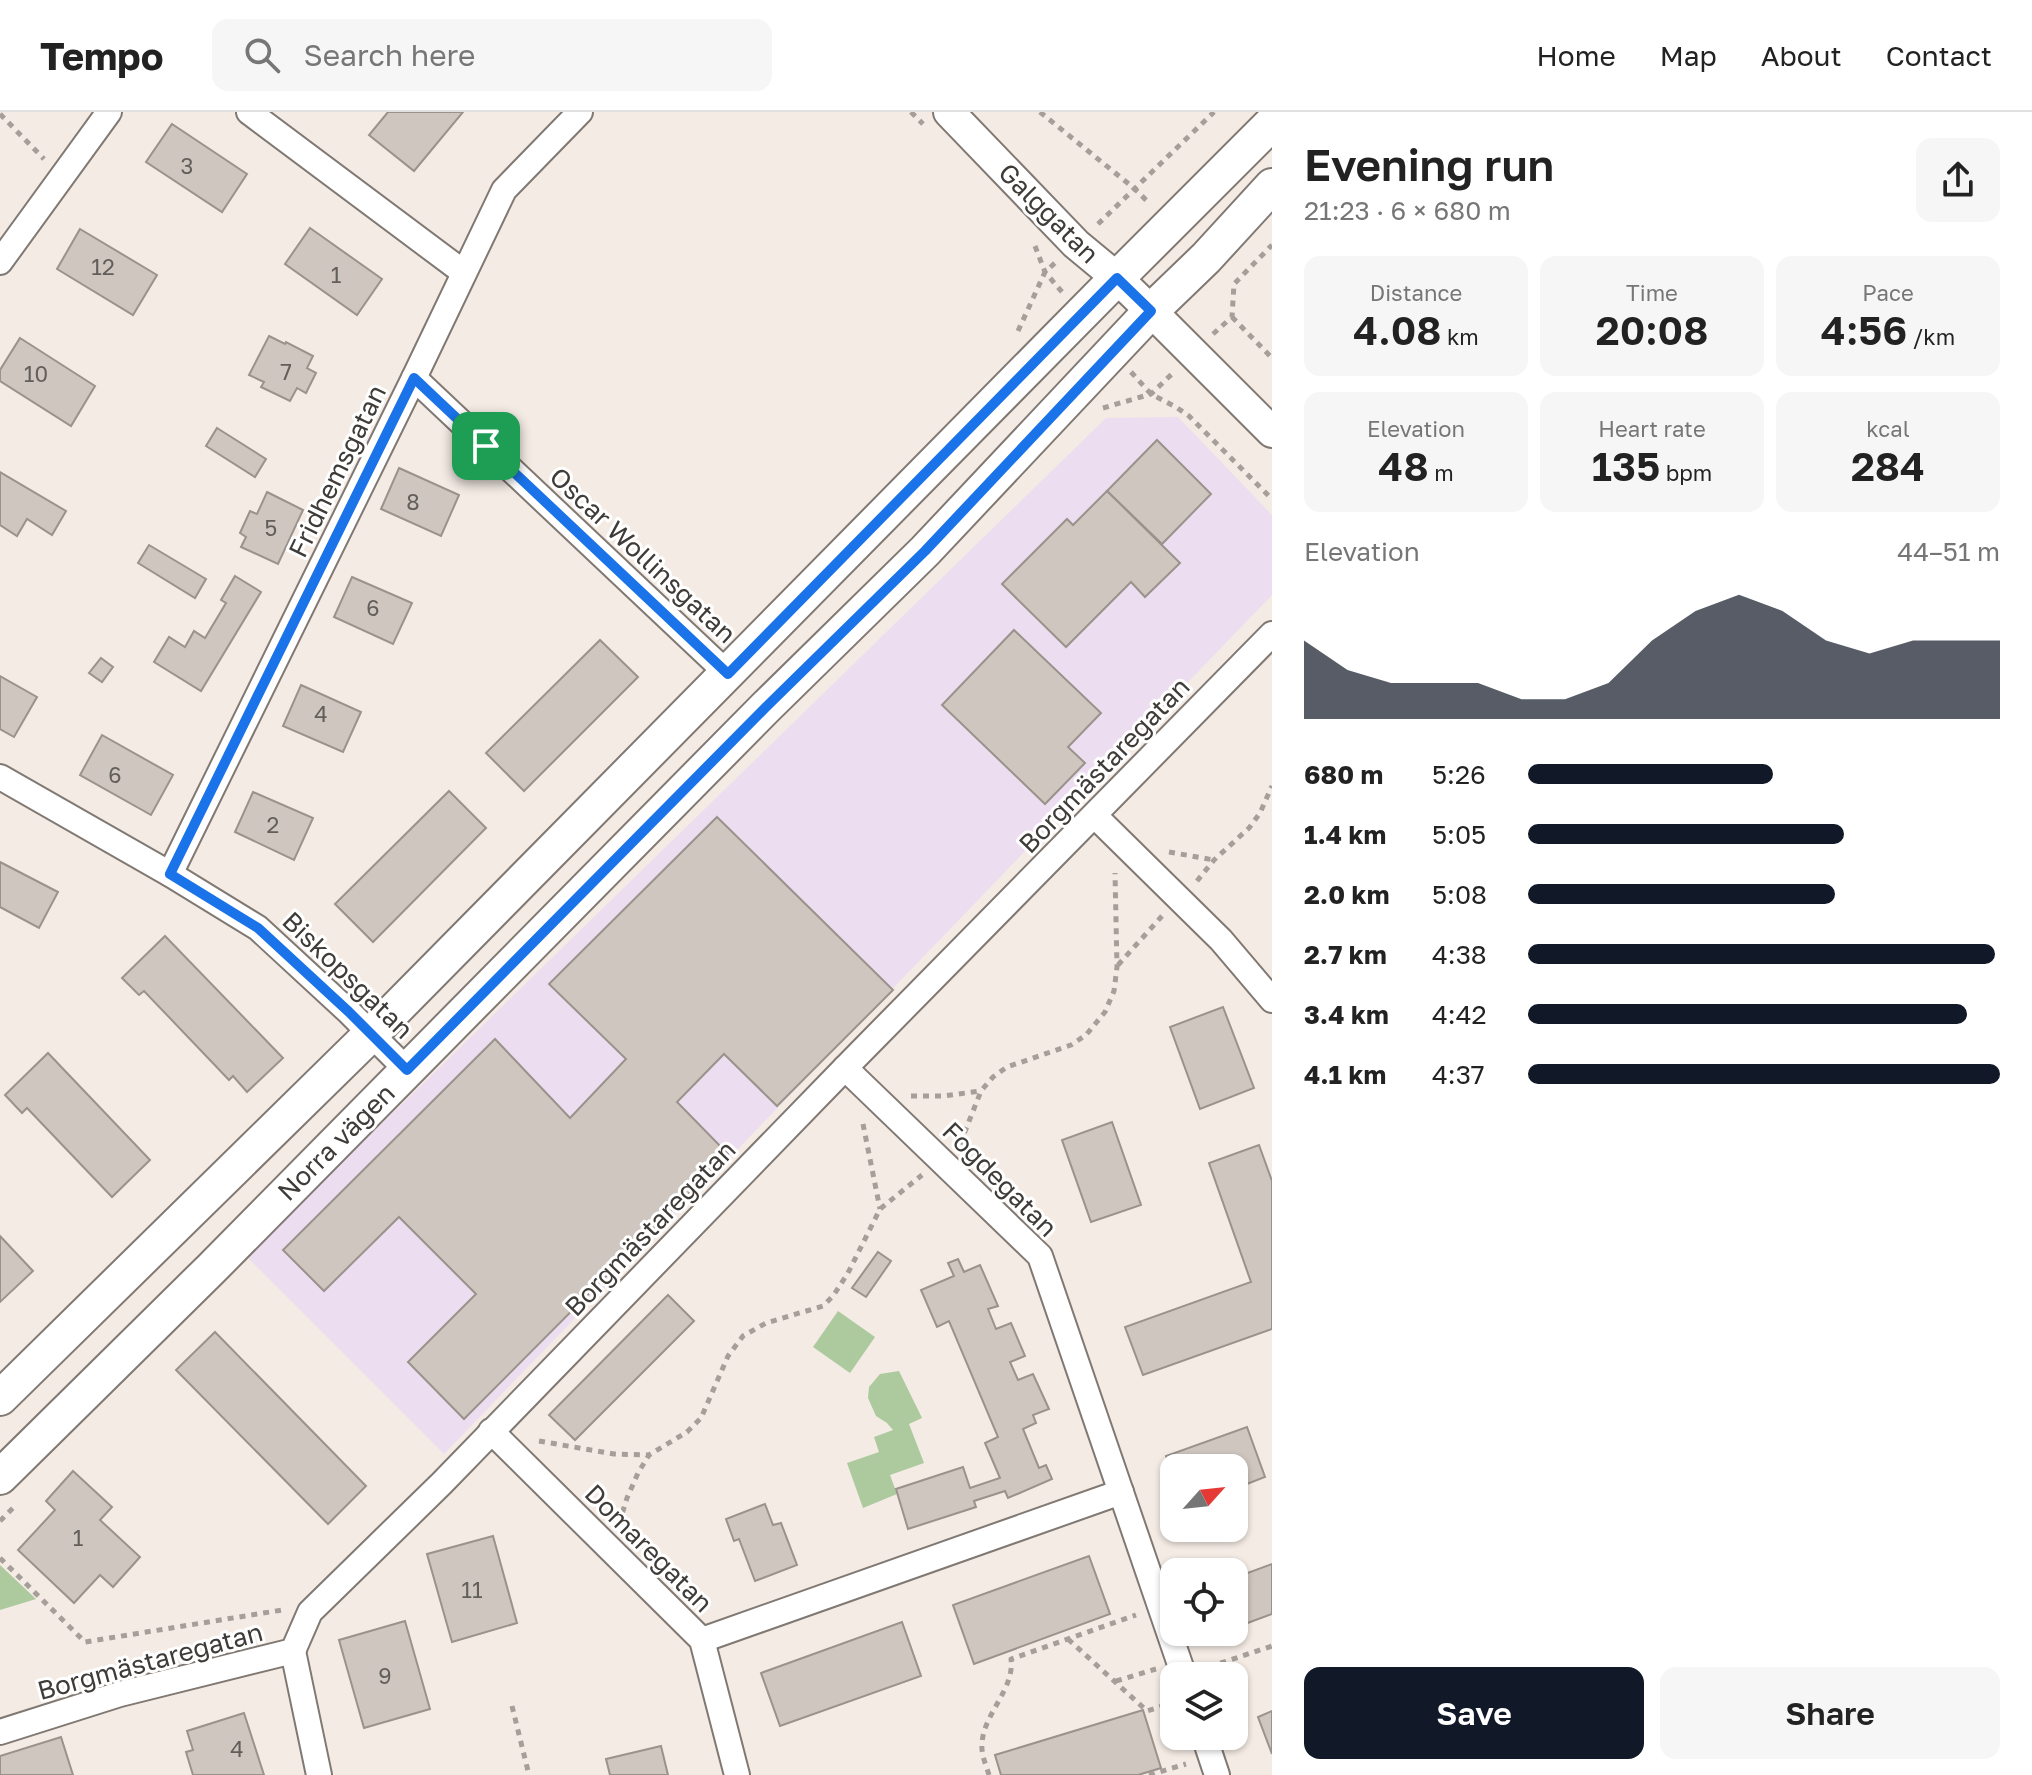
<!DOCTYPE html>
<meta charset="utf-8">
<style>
:root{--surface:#fff;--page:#f6f6f6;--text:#222;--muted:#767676;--line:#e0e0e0;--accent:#111827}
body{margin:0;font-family:"Golos Text",sans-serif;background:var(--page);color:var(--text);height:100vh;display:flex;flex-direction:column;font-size:30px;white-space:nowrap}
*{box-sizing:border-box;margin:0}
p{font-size:26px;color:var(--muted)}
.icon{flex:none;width:44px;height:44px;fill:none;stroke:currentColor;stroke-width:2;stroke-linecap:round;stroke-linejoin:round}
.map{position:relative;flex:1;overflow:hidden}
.sheet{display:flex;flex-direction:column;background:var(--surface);width:760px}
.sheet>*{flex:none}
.needle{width:52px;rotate:63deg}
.buttons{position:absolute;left:1160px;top:1342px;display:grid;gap:16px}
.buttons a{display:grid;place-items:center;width:88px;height:88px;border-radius:16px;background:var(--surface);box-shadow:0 2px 6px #0004;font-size:40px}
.pin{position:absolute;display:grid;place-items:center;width:68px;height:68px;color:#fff;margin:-34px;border-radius:16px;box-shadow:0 4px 12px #0006}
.round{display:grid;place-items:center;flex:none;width:84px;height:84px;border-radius:16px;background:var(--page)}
.headline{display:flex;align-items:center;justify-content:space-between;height:136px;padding:0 32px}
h1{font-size:44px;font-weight:600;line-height:60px}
.figures{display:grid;grid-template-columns:repeat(3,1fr);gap:12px;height:136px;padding:8px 32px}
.figures div{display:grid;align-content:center;border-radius:16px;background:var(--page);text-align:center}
.figures b{font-size:40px;font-weight:600}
.figures small{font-size:22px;font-weight:400}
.figures p{font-size:22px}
.chart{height:224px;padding:16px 32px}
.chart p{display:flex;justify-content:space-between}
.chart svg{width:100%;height:144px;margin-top:8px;fill:var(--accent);opacity:.7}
.primary-button{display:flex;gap:16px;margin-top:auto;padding:16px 32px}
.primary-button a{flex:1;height:92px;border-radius:16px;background:var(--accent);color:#fff;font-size:32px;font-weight:600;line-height:92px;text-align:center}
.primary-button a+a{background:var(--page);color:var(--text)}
ul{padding:0 32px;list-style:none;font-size:26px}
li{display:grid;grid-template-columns:128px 96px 1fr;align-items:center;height:60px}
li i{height:20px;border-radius:10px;background:var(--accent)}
header{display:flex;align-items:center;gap:48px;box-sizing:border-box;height:112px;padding:0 40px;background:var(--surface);border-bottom:2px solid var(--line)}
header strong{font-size:38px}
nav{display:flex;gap:44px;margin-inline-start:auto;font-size:28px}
.search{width:560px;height:72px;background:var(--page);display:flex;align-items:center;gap:20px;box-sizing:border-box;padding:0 28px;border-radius:16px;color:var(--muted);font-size:30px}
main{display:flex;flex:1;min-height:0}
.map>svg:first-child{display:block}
.industrial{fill:#ecddf0}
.green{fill:#acca9e}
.building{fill:#cfc6bf;stroke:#9a928b;stroke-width:2}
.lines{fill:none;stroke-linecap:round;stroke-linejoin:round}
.minor-casing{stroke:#807872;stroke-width:28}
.tertiary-casing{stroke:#807872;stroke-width:34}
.secondary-casing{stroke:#807872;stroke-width:38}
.path{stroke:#a59e99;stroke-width:5;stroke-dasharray:6 6;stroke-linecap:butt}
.minor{stroke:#fff;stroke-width:24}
.tertiary{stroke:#fff;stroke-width:30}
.secondary{stroke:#fff;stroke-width:34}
.route-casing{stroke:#fff;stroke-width:16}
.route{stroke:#1a73e8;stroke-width:10}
.labels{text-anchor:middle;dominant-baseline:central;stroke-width:6;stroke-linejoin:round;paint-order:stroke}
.number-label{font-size:22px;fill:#625e5a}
.street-label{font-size:26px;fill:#3e3b38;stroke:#fff}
</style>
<header>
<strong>Tempo</strong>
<div class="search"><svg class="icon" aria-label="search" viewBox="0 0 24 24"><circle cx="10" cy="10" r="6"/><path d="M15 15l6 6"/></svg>Search here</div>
<nav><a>Home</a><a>Map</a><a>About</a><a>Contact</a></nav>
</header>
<main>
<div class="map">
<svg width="1272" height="1663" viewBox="0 0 1272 1663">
<rect width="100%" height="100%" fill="#f4ebe4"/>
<!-- industrial -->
<polygon class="industrial" points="1178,305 1272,403 1272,483 444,1342 246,1144 1106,306"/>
<!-- green -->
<g class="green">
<polygon points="838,1199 875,1225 850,1261 813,1235"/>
<polygon points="899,1259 922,1306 909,1312 924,1351 890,1363 897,1382 863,1396 847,1351 879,1340 874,1325 893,1318 887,1311 876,1304 868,1286 869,1275 880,1262"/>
<polygon points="0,1453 36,1487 0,1498"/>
</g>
<!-- building -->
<g class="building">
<polygon points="388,0 463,0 414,59 369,23"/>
<polygon points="172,12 247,62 222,100 146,50"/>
<polygon points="310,116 382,167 357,203 285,152"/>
<polygon points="80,117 157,163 133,203 57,157"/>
<polygon points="269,224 285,232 286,230 313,244 307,256 316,261 306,281 297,276 290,289 261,275 264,270 249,263"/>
<polygon points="20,226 95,274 71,314 0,269 0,258"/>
<polygon points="217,316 266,347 255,365 206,334"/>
<polygon points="1157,328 1211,382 1162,432 1107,379"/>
<polygon points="399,356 459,383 441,424 381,397"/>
<polygon points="0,360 66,399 52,423 27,407 17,424 0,413"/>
<polygon points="1107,379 1180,451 1145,485 1131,470 1066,535 1002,472 1067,407 1073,413"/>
<polygon points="267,380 303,398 278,452 241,435 246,425 240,421 250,399 257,402"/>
<polygon points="149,433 206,467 195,486 138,451"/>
<polygon points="235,464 261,480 201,579 154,550 169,525 185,535 194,519 205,526 226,491 221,488"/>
<polygon points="352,465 412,491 393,532 334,505"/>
<polygon points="1014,518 1101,601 1068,635 1085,651 1045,692 942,593"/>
<polygon points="600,528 638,565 524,679 486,641"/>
<polygon points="101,546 113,555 102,570 89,561"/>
<polygon points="0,564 37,585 14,625 0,617"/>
<polygon points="301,573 361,600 343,640 283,614"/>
<polygon points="102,623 173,663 151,703 80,663"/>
<polygon points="449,679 486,716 373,830 335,792"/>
<polygon points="253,680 313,706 294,748 235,720"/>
<polygon points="717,705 893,878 777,994 724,942 677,990 728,1042 464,1307 408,1250 476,1182 399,1105 324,1179 283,1138 495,927 570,1006 626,947 549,872"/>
<polygon points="0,750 58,780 39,816 0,795"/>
<polygon points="165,824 283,946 247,980 233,964 229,968 144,879 139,883 122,866"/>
<polygon points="1223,895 1254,976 1200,997 1170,915"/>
<polygon points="48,941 150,1048 112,1085 27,996 22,1001 5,983"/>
<polygon points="1112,1010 1141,1093 1091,1110 1062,1028"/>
<polygon points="1259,1033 1272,1069 1272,1217 1143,1263 1125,1215 1251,1170 1209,1051"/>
<polygon points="0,1124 33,1159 0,1190"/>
<polygon points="878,1140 891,1149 866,1185 852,1176"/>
<polygon points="958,1147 964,1160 980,1153 998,1194 988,1197 996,1217 1011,1211 1025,1244 1010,1250 1018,1268 1033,1262 1049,1297 1033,1303 1036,1311 1023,1317 1039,1356 1046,1353 1052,1367 1008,1386 1005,1379 974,1389 976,1395 908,1417 896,1377 963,1355 970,1376 1000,1366 985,1331 998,1325 949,1209 937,1215 921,1178 954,1164 948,1151"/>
<polygon points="668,1183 694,1209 575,1328 549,1303"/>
<polygon points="215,1220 366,1374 328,1412 176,1258"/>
<polygon points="1247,1315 1265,1365 1234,1377 1234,1356 1174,1356 1174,1366 1166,1344"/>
<polygon points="73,1359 112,1395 100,1408 140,1445 113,1475 100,1463 74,1491 18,1438 55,1398 46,1389"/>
<polygon points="765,1392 773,1413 781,1411 797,1453 755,1469 739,1427 734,1429 726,1407"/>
<polygon points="493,1424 517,1511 452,1530 427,1442"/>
<polygon points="1089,1444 1110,1502 974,1552 953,1493"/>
<polygon points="1272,1452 1272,1502 1234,1516 1234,1466"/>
<polygon points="405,1509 430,1597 364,1616 339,1528"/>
<polygon points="902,1510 921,1564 780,1614 761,1561"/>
<polygon points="1143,1598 1161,1656 1138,1663 1001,1663 995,1643"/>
<polygon points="1272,1599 1272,1642 1258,1605"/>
<polygon points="244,1601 264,1663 193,1663 186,1640 193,1638 187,1619"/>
<polygon points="61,1625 73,1663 0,1663 0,1644"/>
<polygon points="661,1634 668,1663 610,1663 606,1647"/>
</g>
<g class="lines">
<!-- minor casing -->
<g class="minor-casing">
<g id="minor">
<polyline points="249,0 463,160"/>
<polyline points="0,150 109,0"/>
<polyline points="414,266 728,562"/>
<polyline points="0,665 170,762 258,816 349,900 407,958"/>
<polyline points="1095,704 1221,828 1272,888"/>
<polyline points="170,762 414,266 504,78 580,0"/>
<polyline points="845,956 1040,1144 1184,1564"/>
<polyline points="491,1319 702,1528 737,1663"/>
<polyline points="702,1528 1121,1380"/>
<polyline points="293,1539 319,1663"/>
<polyline points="0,1620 120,1582 293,1539 310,1500 442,1371 845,956 1272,522"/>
<polyline points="1204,1624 1217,1663"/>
</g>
</g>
<!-- tertiary casing -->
<g class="tertiary-casing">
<polyline id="tertiary" points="949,0 1076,132 1117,166 1151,199 1272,320"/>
</g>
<!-- secondary casing -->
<g class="secondary-casing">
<g id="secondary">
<polyline points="0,1286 371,922 1117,166 1272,11"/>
<polyline points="0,1365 211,1157 765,596 925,439 1151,199 1206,146 1272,74"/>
</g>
</g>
<!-- path -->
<g class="path">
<polyline points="911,0 923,12"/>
<polyline points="1040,0 1135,77 1150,92"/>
<polyline points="0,2 44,47"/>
<polyline points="1098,112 1214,0"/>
<polyline points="1035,134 1045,160 1062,180"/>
<polyline points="1232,205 1272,246"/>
<polyline points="1018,219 1045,160 1055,151"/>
<polyline points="1213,222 1232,205 1234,172 1272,133"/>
<polyline points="1131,260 1151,282 1176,295 1189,304 1272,387"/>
<polyline points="1103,296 1151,282 1174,260"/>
<polyline points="1169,740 1214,748"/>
<polyline points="1197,769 1214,748 1249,716 1260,701 1272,674"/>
<polyline points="1118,853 1162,804"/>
<polyline points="911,984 944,984 980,979"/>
<polyline points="863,1012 880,1097"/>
<polyline points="960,1032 981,979 993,965 1007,955 1071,933 1086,923 1105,900 1114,879 1117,855 1115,761"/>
<polyline points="539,1329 614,1342 648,1343"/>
<polyline points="0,1409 16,1393"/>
<polyline points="619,1412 627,1386 638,1361 649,1343 687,1320 701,1306 728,1244 743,1224 766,1211 823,1194 833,1184 848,1161 880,1097 922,1063"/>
<polyline points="0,1446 85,1530 282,1498"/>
<polyline points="1068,1527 1147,1599 1172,1591"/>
<polyline points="1209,1555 1272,1534"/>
<polyline points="1116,1569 1156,1557"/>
<polyline points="512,1594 529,1663"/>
<path d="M 989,1663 C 986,1653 981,1642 982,1632 C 983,1602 1015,1577 1011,1547 L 1136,1503"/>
<polyline points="1149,1663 1186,1652"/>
</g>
<!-- minor -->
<use href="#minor" class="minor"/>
<!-- tertiary -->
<use href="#tertiary" class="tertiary"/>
<!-- secondary -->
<use href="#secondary" class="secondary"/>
</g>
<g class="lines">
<!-- route casing -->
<g class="route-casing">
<polygon id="route" points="1117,166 1151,199 925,439 765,596 407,958 349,900 258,816 170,762 414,266 728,562"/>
</g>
<!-- route -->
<use href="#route" class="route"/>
</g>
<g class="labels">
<!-- number labels -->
<g class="number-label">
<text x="187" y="53">3</text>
<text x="103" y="154">12</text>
<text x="336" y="162">1</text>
<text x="286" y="259">7</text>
<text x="36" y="261">10</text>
<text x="413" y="389">8</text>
<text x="271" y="415">5</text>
<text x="373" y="495">6</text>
<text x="321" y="601">4</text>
<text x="115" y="662">6</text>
<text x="273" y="712">2</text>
<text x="78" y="1425">1</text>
<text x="472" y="1477">11</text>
<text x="385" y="1563">9</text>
<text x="237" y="1636">4</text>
</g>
<!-- street labels -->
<g class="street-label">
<text transform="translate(1049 101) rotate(45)">Galggatan</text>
<text transform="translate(337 359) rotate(-64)">Fridhemsgatan</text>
<text transform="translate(643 443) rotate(43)">Oscar Wollinsgatan</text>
<text transform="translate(1104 653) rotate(-46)">Borgmästaregatan</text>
<text transform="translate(348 863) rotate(44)">Biskopsgatan</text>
<text transform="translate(336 1030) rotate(-45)">Norra vägen</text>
<text transform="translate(1000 1067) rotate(45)">Fogdegatan</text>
<text transform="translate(650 1116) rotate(-46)">Borgmästaregatan</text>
<text transform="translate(649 1436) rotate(45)">Domaregatan</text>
<text transform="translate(150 1549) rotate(-15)">Borgmästaregatan</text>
</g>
</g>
</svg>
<div class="buttons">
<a><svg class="needle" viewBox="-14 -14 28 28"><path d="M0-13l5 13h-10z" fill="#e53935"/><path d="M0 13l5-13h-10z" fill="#767676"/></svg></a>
<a><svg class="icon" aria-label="locate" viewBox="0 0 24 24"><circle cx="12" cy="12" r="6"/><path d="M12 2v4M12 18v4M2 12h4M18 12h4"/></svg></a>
<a><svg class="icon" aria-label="layers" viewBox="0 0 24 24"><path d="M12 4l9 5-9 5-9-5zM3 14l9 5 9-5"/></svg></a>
</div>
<div class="pin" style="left:486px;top:334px;background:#1e9e55"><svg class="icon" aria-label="arrive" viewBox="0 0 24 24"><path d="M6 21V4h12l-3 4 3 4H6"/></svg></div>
</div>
<section class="sheet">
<div class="headline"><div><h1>Evening run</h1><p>21:23 · 6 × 680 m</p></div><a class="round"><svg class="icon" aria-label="share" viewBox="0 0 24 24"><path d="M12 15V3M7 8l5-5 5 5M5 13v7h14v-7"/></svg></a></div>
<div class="figures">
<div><p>Distance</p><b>4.08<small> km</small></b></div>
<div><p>Time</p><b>20:08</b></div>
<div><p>Pace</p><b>4:56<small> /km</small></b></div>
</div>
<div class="figures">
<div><p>Elevation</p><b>48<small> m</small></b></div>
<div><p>Heart rate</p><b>135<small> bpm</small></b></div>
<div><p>kcal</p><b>284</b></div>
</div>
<div class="chart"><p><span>Elevation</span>44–51 m</p>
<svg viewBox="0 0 160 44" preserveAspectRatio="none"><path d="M0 44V20L10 29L20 33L30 33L40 33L50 38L60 38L70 33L80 20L90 11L100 6L110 11L120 20L130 24L140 20L150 20L160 20V44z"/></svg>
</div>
<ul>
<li><b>680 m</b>5:26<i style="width:52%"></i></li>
<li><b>1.4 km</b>5:05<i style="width:67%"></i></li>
<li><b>2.0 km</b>5:08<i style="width:65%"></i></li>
<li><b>2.7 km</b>4:38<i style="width:99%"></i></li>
<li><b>3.4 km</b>4:42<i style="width:93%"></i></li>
<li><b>4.1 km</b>4:37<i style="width:100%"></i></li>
</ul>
<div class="primary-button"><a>Save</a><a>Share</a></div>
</section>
</main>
